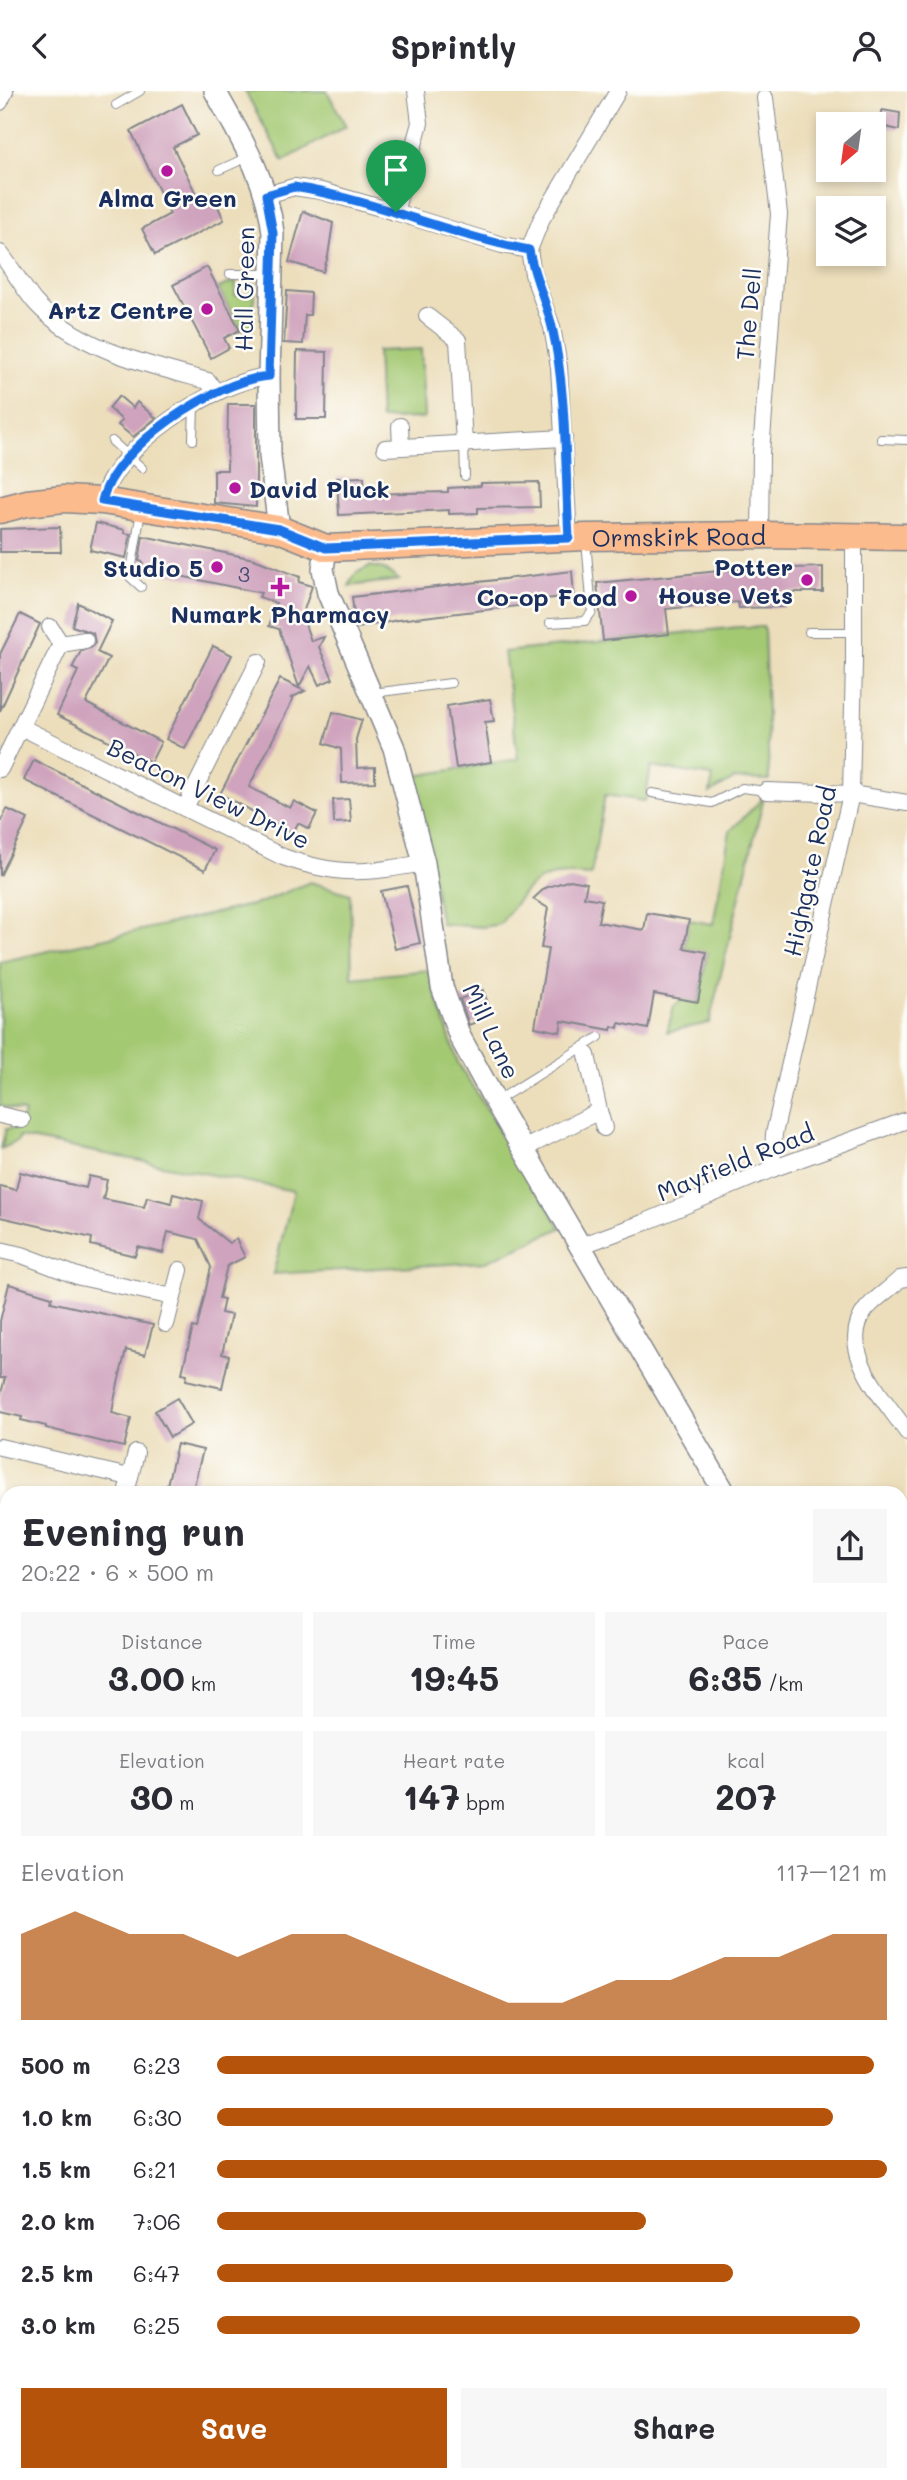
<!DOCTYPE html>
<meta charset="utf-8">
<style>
:root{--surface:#fff;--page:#f7f7f7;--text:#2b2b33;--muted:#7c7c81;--accent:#b45309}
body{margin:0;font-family:Mali,sans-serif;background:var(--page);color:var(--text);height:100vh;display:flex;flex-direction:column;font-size:26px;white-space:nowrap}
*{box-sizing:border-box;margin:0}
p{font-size:23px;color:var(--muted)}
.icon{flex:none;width:38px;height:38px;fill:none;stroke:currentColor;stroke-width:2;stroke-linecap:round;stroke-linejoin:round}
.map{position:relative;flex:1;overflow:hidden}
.details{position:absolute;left:0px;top:1395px;width:908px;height:996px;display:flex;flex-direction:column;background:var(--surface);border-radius:21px 21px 0 0;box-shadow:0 4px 10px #0003}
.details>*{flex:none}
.needle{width:46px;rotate:209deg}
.tools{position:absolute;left:816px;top:21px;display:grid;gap:14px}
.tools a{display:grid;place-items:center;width:70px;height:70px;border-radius:0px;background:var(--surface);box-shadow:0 4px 10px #0003;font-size:35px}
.pin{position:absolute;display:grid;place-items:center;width:60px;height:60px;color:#fff;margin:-72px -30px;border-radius:50% 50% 50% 0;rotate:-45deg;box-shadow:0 0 7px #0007}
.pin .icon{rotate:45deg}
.round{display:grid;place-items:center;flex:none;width:74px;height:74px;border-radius:0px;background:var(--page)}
.headline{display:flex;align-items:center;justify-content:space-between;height:119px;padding:0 21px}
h1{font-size:38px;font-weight:700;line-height:52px}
.figures{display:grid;grid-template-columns:repeat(3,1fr);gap:10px;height:119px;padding:7px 21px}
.figures div{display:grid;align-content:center;border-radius:0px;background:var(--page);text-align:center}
.figures b{font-size:35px;font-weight:700}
.figures small{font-size:19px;font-weight:400}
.figures p{font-size:19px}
.chart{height:196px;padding:14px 21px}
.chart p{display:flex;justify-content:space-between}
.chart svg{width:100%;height:126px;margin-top:7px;fill:var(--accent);opacity:.7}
.primary-button{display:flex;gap:14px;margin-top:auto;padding:14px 21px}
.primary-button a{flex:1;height:80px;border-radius:0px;background:var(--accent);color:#fff;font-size:28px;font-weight:700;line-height:80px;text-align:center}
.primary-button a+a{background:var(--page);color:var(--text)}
ul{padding:0 21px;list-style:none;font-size:23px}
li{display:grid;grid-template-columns:112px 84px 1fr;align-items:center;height:52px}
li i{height:18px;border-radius:9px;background:var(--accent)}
header{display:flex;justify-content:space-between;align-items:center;height:91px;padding:0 21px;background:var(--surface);font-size:32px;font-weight:700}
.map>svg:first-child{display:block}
.green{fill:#a4c973;stroke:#607c68;stroke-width:2}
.building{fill:#cfa3bd}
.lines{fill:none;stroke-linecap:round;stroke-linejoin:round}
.service-casing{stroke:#84868c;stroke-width:10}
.minor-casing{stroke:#84868c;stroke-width:18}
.tertiary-casing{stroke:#84868c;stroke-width:24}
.primary-casing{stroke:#84868c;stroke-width:29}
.service{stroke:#fff;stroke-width:8}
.minor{stroke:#fff;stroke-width:16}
.tertiary{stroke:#fff;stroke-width:21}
.primary{stroke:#fbbb8d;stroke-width:26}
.route-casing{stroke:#fff;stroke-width:14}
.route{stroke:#1a73e8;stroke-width:9}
.poi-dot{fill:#b5179e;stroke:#fdfcf7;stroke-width:2.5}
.labels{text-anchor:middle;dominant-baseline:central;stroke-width:5;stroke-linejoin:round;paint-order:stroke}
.number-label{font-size:21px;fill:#484c76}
.poi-label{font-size:24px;font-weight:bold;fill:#1b2f5e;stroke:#fdfcf7;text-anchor:end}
.street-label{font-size:24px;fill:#1b2f5e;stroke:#fdfcf7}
</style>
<header><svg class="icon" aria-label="back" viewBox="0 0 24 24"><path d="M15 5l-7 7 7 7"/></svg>Sprintly<svg class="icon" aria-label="person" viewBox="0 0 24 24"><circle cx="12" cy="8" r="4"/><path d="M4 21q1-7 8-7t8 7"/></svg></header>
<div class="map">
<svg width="907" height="2389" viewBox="0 0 907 2389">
<rect width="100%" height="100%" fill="#fdfcf7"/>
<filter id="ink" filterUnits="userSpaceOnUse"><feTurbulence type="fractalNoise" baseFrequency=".0143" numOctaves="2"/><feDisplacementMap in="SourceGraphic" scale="14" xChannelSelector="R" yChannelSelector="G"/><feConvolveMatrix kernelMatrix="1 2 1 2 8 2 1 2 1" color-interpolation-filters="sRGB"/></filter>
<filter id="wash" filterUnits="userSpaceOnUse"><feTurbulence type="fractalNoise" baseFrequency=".00686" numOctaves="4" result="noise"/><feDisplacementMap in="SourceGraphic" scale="28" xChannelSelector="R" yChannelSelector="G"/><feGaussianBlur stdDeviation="1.57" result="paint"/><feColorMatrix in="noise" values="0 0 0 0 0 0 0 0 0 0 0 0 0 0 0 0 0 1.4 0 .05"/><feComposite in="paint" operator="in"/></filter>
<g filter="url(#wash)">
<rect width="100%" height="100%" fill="#ecdebb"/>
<!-- green -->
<g class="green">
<polygon points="245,0 327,0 346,35 283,70"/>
<polygon points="236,190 235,204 250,205 251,191 255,191 252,239 240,239 218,197"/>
<polygon points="421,258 424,327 380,328 377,260"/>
<polygon points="370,475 384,478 399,489 349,495 356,482"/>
<path d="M 739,536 L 764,536 L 769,689 L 734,688 L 710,702 L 713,685 L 651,676 L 645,710 L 605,704 L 591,784 C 535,779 531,792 500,833 L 483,836 L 441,833 L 415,685 L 518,668 L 504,561 Z"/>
<polygon points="764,706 709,932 667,941 674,915 683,908 699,910 707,862 684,857 689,829 713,833 730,740"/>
<polygon points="310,791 350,803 352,887 428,879 458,972 561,1137 486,1171 273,1183 294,1100 19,1046 18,1050 1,1058 6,1038 20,1037 24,1021 0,1015 0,871 260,812"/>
<polygon points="0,1810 7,1811 7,2115 0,2097"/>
</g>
<g id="blocks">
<!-- building -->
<g class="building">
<polygon points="182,13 197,44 173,56 200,111 213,104 224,129 155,164 142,138 170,123 131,40"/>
<polygon points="882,19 900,22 899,39 881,35"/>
<polygon points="303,120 333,132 328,165 323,181 289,171"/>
<polygon points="207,176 240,239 224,247 229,257 211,267 173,194"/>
<polygon points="287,200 311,202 310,224 305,224 303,253 284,252"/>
<polygon points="297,260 327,261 326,328 296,328"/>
<polygon points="119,305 133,317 137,311 156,327 133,346 118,334 122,329 109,317"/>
<polygon points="228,313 256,313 256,416 214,412 214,379 227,379"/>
<polygon points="364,386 365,403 448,401 448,397 481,395 481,392 539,391 540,416 478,417 478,422 449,423 449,419 339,424 337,387"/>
<polygon points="96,432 125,439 124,442 131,443 126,467 90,459"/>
<polygon points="60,436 61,461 0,461 0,438"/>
<polygon points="143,445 254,468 300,486 299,491 312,495 302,525 311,550 324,546 319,556 333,588 319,594 310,575 299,596 279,538 269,535 276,512 259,506 261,502 142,477 143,471 139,470"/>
<polygon points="823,476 823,501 784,501 785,516 739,517 738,511 666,518 669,543 603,550 597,492 730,479"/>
<polygon points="572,480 574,505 534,509 535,513 398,529 357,537 355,533 352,506"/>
<polygon points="78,512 112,530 97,561 109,567 86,612 161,651 151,671 57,624 78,580 72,577 81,560 91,557 95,552 93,542 72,535"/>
<polygon points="20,523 40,533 0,620 0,563"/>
<polygon points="213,555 232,564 185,658 166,648"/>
<polygon points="280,588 305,600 291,607 293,608 249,696 290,717 294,710 317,722 309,738 298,732 293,742 220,703"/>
<polygon points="490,608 494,630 485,631 491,671 456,677 447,615"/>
<polygon points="333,621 362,629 356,648 357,677 375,676 375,691 342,692 341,658 324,652"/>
<polygon points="34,669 215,759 205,779 24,689"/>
<polygon points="349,708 351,731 334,732 333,709"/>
<polygon points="7,718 28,728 0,785 0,732"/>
<polygon points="570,789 587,792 584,806 602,809 598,831 644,839 647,822 689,829 684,857 707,861 698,911 654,903 648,938 619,932 618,937 612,935 611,939 562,930 560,941 535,936 548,858 541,857 548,817 533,808 545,797"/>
<polygon points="407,795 420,852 395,858 381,800"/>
<polygon points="483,899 489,915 478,919 481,929 469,934 460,908"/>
<polygon points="20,1081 86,1097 89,1085 107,1089 103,1108 144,1116 147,1106 171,1112 173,1103 203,1110 199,1128 229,1152 236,1148 245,1166 227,1175 219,1207 224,1208 221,1222 231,1224 222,1263 229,1265 222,1297 186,1289 187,1283 182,1282 193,1236 197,1237 211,1176 198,1148 168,1141 163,1162 138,1156 135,1165 91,1154 92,1147 0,1126 0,1095 16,1099"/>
<polygon points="9,1193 52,1206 51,1211 153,1234 145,1264 126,1259 115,1305 112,1322 131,1327 124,1356 46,1337 46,1335 21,1329 22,1326 0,1321 0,1306 5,1287 0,1287 0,1230"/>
<polygon points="177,1307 192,1333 170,1346 155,1320"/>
<polygon points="177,1353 203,1359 192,1402 165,1402"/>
</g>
</g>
</g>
<g filter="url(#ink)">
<use href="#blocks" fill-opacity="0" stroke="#84868c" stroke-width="2"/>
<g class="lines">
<!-- service casing -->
<g class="service-casing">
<g id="service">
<polyline points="116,14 140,0"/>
<polyline points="219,79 250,65"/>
<polyline points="230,183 271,183"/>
<polyline points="881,348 907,349"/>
<polyline points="193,349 194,313"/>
<polyline points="112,350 142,377"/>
<polyline points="464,352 465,385"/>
<polyline points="141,496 130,486 141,420"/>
<polyline points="550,532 585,530 592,521 586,449"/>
<polyline points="809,541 854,541"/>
<polyline points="373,602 451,592"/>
<polyline points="652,702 712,712 742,697 766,700"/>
<polyline points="498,1009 599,946"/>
</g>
</g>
<!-- minor casing -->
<g class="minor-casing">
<g id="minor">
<polyline points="0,11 5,0"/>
<polyline points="266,104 294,96 321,100 395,121 502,154 529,159"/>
<polyline points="395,121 420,32 416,0"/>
<path d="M 0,162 C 12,177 22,195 34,210 C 76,258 149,274 208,290 L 216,302"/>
<polyline points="427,225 458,249 464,352"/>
<polyline points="400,335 401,356"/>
<polyline points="385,357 564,347"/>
<path d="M 102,410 C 115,355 215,290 269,285"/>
<polyline points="760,444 761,362 779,123 765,7"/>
<polyline points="569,447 559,276 552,236 533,183 529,159 541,129 618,0"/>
<polyline points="50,536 61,553 85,549"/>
<path d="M 21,636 L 283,766 C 340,786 366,782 424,772"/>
<polyline points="0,678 61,553"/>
<polyline points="766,700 851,703 907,712"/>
<polyline points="185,717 258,571"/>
<polyline points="599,1020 604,1037"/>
<polyline points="0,1024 22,1029"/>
<polyline points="523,1058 599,1020 587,964"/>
<polyline points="772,1078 774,1043 851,703 854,571 854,445"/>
<polyline points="580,1155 643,1132 772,1078 907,1029"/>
<polyline points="0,1159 22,1164 80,1186 173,1206"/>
<path d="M 907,1187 L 900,1188 C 890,1198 877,1206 867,1217 C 834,1257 884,1307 907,1341"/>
<polyline points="166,1233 180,1179"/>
<polyline points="0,1356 129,1386"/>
<polyline points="126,1402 136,1362"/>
<polyline points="0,1535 7,1537"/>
<polyline points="0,1707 7,1709"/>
</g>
</g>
<!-- tertiary casing -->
<g class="tertiary-casing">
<g id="tertiary">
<path d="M 215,0 C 240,45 268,90 273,142 L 269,285 L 270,365 L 279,438"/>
<polyline points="326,457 323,478 328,502 394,657 424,772 442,896 460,946 495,1010 725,1402"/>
<polyline points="901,1722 907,1734"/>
</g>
</g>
<!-- primary casing -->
<g class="primary-casing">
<g id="primary">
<path id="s1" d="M 0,419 L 27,412 L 64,408 L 102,410 L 279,438 L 326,457 L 586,446 L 760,444 L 907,446"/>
</g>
</g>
<!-- service -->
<use href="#service" class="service"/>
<!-- minor -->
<use href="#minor" class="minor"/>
<!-- tertiary -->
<use href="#tertiary" class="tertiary"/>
<!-- primary -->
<use href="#primary" class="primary"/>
</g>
</g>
<g class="lines" filter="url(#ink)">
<!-- route casing -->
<g class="route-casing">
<path id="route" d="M 294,96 C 375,109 449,144 529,159 C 534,186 546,210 552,236 C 567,299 565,381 569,447 L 326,457 L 279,438 L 102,410 C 115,355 215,290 269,285 L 273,142 L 266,104 Z"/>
</g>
<!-- route -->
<use href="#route" class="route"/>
</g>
<!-- markers -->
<g class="poi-dot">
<circle cx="167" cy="80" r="7"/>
<circle cx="207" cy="218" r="7"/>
<circle cx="235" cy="397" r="7"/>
<circle cx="217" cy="476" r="7"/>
<circle cx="807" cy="489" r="7"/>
<path d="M276.5 485.5h7v7h7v7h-7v7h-7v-7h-7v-7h7z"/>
<circle cx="631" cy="505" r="7"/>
</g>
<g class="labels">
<!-- number labels -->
<g class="number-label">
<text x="244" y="482">3</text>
</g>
<!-- poi labels -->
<g class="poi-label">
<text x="167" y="106" text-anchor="middle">Alma Green</text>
<text x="193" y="218">Artz Centre</text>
<text x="249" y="397" text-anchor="start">David Pluck</text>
<text x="793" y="475">Potter<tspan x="793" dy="28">House Vets</tspan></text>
<text x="203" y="476">Studio 5</text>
<text x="617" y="505">Co-op Food</text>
<text x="280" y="522" text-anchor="middle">Numark Pharmacy</text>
</g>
<!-- street labels -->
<g class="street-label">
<text transform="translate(244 198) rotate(-89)">Hall Green</text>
<text transform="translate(748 223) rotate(-85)">The Dell</text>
<text stroke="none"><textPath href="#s1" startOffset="686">Ormskirk Road</textPath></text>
<text transform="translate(209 702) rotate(26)">Beacon View Drive</text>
<text transform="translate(809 780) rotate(-78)">Highgate Road</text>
<text transform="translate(492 940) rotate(65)">Mill Lane</text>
<text transform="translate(735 1071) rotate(-22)">Mayfield Road</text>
</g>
</g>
</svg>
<div class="tools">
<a><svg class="needle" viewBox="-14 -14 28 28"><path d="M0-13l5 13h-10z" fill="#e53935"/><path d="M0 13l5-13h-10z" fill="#7c7c81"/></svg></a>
<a><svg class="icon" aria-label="layers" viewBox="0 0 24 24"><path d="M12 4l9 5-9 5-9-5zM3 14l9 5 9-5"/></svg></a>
</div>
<div class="pin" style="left:396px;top:121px;background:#1e9e55"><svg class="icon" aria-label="arrive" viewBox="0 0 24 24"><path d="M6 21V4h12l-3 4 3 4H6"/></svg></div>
<section class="details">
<div class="headline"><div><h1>Evening run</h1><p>20:22 · 6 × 500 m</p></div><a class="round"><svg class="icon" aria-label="share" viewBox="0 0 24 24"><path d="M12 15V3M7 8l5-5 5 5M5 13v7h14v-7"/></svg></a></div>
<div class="figures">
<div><p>Distance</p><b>3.00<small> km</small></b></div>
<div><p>Time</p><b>19:45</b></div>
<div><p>Pace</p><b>6:35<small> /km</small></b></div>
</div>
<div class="figures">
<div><p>Elevation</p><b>30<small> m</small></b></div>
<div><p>Heart rate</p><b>147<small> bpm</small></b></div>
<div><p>kcal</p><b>207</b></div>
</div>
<div class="chart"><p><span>Elevation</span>117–121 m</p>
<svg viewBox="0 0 160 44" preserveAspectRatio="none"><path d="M0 44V14L10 6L20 14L30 14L40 22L50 14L60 14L70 22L80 30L90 38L100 38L110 30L120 30L130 22L140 22L150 14L160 14V44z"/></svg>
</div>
<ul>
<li><b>500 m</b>6:23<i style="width:98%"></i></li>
<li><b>1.0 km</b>6:30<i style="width:92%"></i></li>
<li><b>1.5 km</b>6:21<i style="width:100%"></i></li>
<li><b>2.0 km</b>7:06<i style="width:64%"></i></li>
<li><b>2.5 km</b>6:47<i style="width:77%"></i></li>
<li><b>3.0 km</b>6:25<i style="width:96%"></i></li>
</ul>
<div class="primary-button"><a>Save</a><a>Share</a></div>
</section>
</div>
